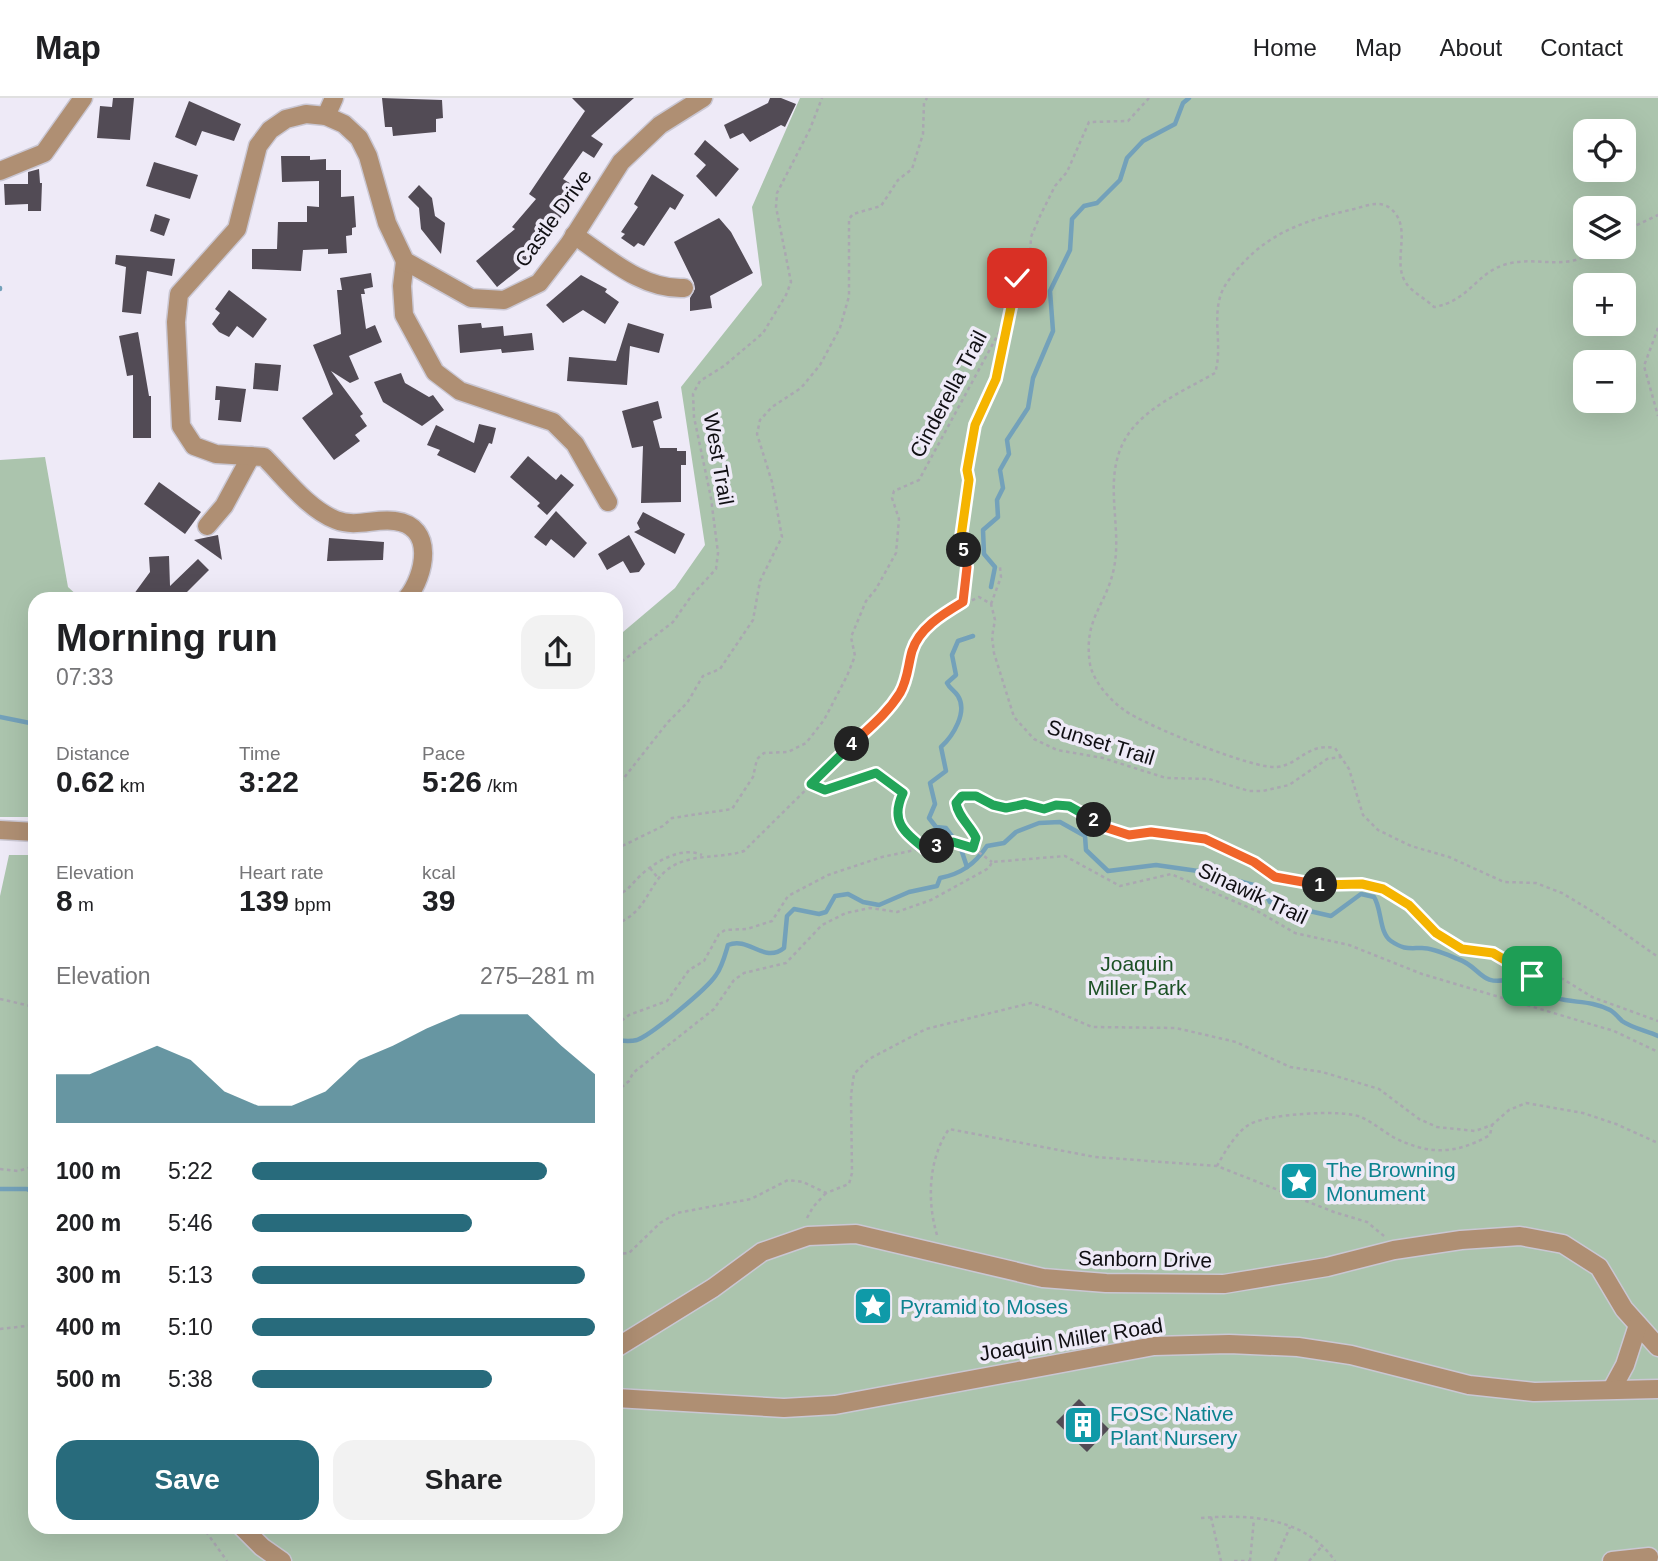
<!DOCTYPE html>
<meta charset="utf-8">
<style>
:root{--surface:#fff;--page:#f2f2f2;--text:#202124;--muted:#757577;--line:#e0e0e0;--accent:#286b7c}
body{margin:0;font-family:Helvetica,sans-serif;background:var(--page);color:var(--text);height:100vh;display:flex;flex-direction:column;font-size:26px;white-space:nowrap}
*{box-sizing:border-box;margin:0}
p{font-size:23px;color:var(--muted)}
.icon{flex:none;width:38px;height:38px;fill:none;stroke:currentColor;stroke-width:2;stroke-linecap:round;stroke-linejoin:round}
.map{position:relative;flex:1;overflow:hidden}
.sheet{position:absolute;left:28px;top:494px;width:595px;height:942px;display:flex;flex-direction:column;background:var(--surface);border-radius:21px;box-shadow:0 7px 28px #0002}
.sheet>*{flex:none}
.controls{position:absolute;left:1573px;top:21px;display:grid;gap:14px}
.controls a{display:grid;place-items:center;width:63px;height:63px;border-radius:14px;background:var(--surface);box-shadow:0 7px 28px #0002;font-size:35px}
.pin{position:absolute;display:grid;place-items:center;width:60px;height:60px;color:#fff;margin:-30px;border-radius:14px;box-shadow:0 4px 10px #0006}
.km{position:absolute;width:35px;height:35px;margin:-18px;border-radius:50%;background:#222;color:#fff;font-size:19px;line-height:35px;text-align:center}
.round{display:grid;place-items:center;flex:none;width:74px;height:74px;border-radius:21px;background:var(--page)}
.headline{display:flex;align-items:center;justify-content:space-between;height:119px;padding:0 28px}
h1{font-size:38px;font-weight:800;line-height:52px}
.stats{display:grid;grid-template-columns:repeat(3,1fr);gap:10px;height:119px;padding:7px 28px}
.stats div{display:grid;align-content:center}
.stats b{font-size:30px;font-weight:800}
.stats small{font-size:19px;font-weight:400}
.stats p{font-size:19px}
.chart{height:196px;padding:14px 28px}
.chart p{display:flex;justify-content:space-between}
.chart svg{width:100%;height:126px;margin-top:7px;fill:var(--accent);opacity:.7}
.primary-button{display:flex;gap:14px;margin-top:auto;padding:14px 28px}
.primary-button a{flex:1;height:80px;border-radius:21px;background:var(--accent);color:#fff;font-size:28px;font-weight:800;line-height:80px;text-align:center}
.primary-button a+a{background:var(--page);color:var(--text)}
ul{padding:0 28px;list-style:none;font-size:23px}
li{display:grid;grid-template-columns:112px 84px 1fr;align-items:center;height:52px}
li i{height:18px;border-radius:9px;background:var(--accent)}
header{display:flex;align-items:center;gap:42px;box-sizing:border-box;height:98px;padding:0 35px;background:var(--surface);border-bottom:2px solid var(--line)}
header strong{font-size:33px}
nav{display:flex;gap:38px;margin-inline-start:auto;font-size:24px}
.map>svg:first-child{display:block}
.green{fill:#abc4ad;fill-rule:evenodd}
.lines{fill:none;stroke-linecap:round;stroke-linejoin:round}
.stream{stroke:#73a1ba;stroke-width:4.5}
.building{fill:#524b55}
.minor-casing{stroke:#cac7d3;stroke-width:21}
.path{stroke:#aaa7b1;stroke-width:2.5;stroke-dasharray:3.5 3.5;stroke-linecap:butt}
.minor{stroke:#af8f73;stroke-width:18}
.split-1-casing{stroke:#fff;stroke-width:14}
.split-2-casing{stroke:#fff;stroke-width:14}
.split-3-casing{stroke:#fff;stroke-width:14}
.split-4-casing{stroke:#fff;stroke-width:14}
.split-5-casing{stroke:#fff;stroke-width:14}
.split-6-casing{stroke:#fff;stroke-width:14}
.split-1{stroke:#f5b400;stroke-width:9}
.split-2{stroke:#f0652b;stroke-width:9}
.split-3{stroke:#22a559;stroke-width:9}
.split-4{stroke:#22a559;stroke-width:9}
.split-5{stroke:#f0652b;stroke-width:9}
.split-6{stroke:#f5b400;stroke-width:9}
.labels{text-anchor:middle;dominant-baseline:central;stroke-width:7;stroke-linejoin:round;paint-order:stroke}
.street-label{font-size:21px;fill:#100f13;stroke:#eeeaf7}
.park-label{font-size:21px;fill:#1c5125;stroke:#eeeaf7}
.culture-label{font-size:21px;fill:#0d838f;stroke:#eeeaf7;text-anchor:start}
</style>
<header>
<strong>Map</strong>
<nav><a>Home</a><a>Map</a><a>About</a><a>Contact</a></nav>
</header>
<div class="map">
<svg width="1658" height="1463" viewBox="0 0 1658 1463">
<rect width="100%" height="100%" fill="#eeeaf7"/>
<!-- green -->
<g class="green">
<path d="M 800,0 L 1658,0 L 1658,1463 L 0,1463 L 0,798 L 9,757 L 35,757 L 35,1428 L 616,1428 L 616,536 L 623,534 L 675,490 L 705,447 L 681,289 L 762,187 L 752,109 ZM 1586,33 L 1624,33 L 1624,72 L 1586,72 ZM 1586,110 L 1624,110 L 1624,149 L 1586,149 ZM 1586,187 L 1624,187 L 1624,226 L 1586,226 ZM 1586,264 L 1624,264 L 1624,303 L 1586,303 Z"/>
<polygon points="45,359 68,489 80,500 35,500 35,719 0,719 0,362"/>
</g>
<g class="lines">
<!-- stream -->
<g class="stream">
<polyline points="0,191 0,190"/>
<polyline points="991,489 995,469 984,456 983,432 998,419 997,402 1003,390 1000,372 1009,356 1007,342 1028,310 1033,280 1053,233 1050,193 1070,152 1072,121 1084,108 1097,105 1120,82 1127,60 1143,43 1175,26 1183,5 1189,0"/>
<polyline points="0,619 35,626"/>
<path d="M 952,738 L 946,730 L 936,729 L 929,720 L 935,706 L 930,685 L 946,673 L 941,649 C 953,638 968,614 958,598 C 954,592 950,591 947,585 L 956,577 L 952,557 L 958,543 L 973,538"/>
<polyline points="961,751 967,769"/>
<path d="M 616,942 C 624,943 629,944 637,942 C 651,937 707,891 716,877 C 722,869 725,857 728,847 C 749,838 764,866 784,850 L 787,818 L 794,811 L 819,816 L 826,814 L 835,798 L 848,796 L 863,804 L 879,807 L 909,794 L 937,788 L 940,780 C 961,776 975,766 987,748 L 1004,745 L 1016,734 L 1039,725 L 1060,724 L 1085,738 L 1086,752 L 1108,773 L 1156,767 L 1205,774 L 1261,789 L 1270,804 L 1331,818 L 1361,796 L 1374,799 C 1382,811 1379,835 1391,843 C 1404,852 1409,850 1422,850 C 1433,850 1448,857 1458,861 C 1481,869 1480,889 1510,881 L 1517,889 L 1537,889 C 1561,910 1583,898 1610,912 C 1614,914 1618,919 1622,923 C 1632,930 1647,933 1658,938"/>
<polyline points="0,1091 27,1091 35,1095"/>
</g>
</g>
<!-- building -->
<g class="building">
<polygon points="113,0 134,0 130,42 97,40 100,8 112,9"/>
<polygon points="382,0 442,2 443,20 436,21 436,34 393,38 392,29 385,29"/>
<polygon points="572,0 634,0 591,38 603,46 594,60 583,53 563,81 581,92 571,107 569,105 550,140 532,161 497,189 476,163 515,131 512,129 536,101 529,96 585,13"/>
<polygon points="770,0 781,0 796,6 785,29 781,27 750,44 743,35 730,41 724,27 768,5"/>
<polygon points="189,3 241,26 234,43 202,33 196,48 175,39"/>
<polygon points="705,42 739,71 716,99 696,78 706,67 694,56"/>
<polygon points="281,58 310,58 310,62 326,61 326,72 341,72 341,99 354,98 356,129 352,130 352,137 346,138 347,155 328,156 328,151 303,152 301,173 252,171 252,151 277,151 278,124 307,124 307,108 319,109 319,83 282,84"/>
<polygon points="154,64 198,77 190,101 146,88"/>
<polygon points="39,71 40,85 42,85 41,113 28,113 28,106 5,107 4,86 28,86 28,74"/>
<polygon points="652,76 684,97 675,112 670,109 644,148 638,145 634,149 621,140 625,136 621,134 638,109 634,106"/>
<polygon points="419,87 432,100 435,118 445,125 441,156 421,131 419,110 408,99"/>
<polygon points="155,116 170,121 164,138 150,133"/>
<polygon points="719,120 731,134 753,175 710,198 712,210 690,213 690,200 695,191 694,185 674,144"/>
<polygon points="116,157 175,161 172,178 147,173 141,216 122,214 126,169 115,166"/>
<polygon points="371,175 373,189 364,191 365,196 361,196 366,231 375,227 382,244 349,258 359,281 350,285 331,273 363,316 360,318 367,328 355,337 360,343 334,362 302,320 333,296 313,247 341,236 337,192 342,192 340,180"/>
<polygon points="581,177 607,191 605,194 619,204 605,226 583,212 563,225 546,207"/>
<polygon points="229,192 267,221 253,240 237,228 229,239 219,234 212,226 220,215 215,211"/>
<polygon points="481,225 482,230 503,228 504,238 532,235 534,252 502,255 501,251 460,255 458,227"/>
<polygon points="628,225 664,236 659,255 630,248 627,287 567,283 569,259 616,263"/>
<polygon points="138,234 149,298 151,298 151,340 133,340 133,277 127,278 119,238"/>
<polygon points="255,265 281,267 278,293 253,291"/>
<polygon points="401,275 405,285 429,299 433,297 444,312 422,328 383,304 374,284"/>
<polygon points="216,288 246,291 241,324 218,322 220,302 215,302"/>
<polygon points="658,303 662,320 653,323 660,350 677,350 677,353 686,353 686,367 681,367 681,404 641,405 643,348 632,350 622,313"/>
<polygon points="479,326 496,330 492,346 489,345 475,375 437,357 440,352 427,347 436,327 474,345"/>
<polygon points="528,358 556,382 561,376 574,387 547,417 537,408 540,405 510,379"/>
<polygon points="159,384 201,414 185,436 144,406"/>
<polygon points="556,413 587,445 574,460 551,441 546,448 534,439"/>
<polygon points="643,414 685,436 675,456 634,434 640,431 637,425"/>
<polygon points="218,437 222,462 194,442"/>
<polygon points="629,437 645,466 639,474 630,475 623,463 607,472 598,456"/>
<polygon points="329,440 384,444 383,462 327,463"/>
<polygon points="169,458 170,488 198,461 209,472 181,500 131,500 150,474 149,459"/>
<polygon points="1079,1301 1109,1331 1087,1354 1056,1324"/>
</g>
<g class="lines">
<!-- minor casing -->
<g class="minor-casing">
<g id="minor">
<polyline points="326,18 334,0"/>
<polyline points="0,73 44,55 83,0"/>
<path d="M 574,137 C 607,159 642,192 684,190"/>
<polyline points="405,163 402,188 404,217 435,274 460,293 553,324 575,346 608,404"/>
<polyline points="207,428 224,408 251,358"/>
<path d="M 407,500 C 425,478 436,428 395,423 C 375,420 356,430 336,422 C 308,411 285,380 264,359 L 216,356 L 194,348 L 181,328 L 176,224 L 179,196 L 237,131 L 258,48 L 270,32 L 286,21 L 306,16 L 326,18 L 344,26 L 359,40 L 368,58 L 387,125 L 405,163 L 471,200 L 504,202 L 539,185 L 569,146 L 621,64 L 660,27 L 703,0"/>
<polyline points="0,732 35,734"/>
<polyline points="616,1250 713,1190 762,1154 808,1138 856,1136 1043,1180 1106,1185 1224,1186 1327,1169 1394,1152 1461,1142 1520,1138 1563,1146 1599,1169 1624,1211 1658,1249"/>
<polyline points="1612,1291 1625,1267 1638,1227"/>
<polyline points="616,1300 784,1310 835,1307 1154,1248 1229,1246 1298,1249 1351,1257 1469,1287 1534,1294 1658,1291"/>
<polyline points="241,1428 262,1449 282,1463"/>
<polyline points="1612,1463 1649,1459"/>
</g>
</g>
<!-- path -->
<g class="path">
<polyline points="1624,133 1658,117"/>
<polyline points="1658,230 1644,268 1658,318"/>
<polyline points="963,504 967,469 961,439 969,382 967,372 975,327 996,281 1008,222"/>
<polyline points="991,506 1001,479 1000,469"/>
<polyline points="616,568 673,524 692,497 716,471 718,455 711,400 694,319 693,296 700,283 724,268 763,235 786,197 791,184 776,109 777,95 810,31 822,0"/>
<path d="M 1341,659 L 1335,650 C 1306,645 1301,666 1277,669 C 1255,672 1144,627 1124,612 C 1110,602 1093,583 1090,566 C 1083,520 1106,509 1114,470 C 1123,425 1100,377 1129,335 C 1148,308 1187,291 1215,275 C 1223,249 1212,222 1221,196 C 1225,185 1234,175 1242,166 C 1273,132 1311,121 1354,111 C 1366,108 1379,102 1390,110 C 1414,129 1391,163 1406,185 C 1412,194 1426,201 1434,209 C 1470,203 1476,174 1507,166 C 1539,157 1567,176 1600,149"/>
<path d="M 811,686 L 825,692 L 876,675 L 903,695 C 891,723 903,733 925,751"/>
<polyline points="616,690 668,624 687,605 703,578 720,571 753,522 760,483 782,439 772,384 757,336 760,322 772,309 801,290 820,267 840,230 849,198 849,121 853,116 881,108 898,82 912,71 923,36 924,5 927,0"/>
<polyline points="973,750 992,764"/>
<polyline points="616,751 663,728 672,720 732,711 753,679 757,661 764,655 788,654 806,645 824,622 847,578 855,558 851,539 866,503 876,491 896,455 899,421 892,400 894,393 919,382 1008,218 1017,180 1030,158 1031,139 1040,118 1055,88 1067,74 1089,24 1128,23 1149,0"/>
<polyline points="650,770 658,780"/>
<path d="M 616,797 C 629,793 631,786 641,777 C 656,763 682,748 702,757"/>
<path d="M 616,827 C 622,823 629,820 634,815 C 649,802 653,780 671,769 C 694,755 720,761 744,753 L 842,656 L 886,616 L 902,592 L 909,572 L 912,552 L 924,533 L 943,516 L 979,499 L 991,506 L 995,522 L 992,539 L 994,555 L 1014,619 L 1034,641 L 1057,652 L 1103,660 L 1166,680 L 1209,681 L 1249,693 L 1263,693 L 1289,687 L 1327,661 L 1341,659 L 1349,671 L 1363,717 L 1378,732 L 1411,748 L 1449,759 L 1504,784 L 1536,785 L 1562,795 L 1600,818 L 1658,859"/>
<polyline points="0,901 35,909"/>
<path d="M 616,927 L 629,917 L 667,903 L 689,872 L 704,863 L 719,836 L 725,832 L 747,831 L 772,823 L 788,798 L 828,777 L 882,759 L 953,744 L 973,750 L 976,739 C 970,727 958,720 956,705 L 962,698 L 977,698 L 994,707 L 1006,710 L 1025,706 L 1044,711 L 1056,707 L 1069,708 L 1104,729 L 1129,737 L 1151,734 L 1205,741 L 1253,764 L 1274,779 L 1320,787 L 1362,786 L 1383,791 L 1409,807 L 1436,835 L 1462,851 L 1493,855 L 1532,878 L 1563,881 L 1592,899 L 1658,923"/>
<polyline points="616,994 629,983 633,975 714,911 734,882 744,875 786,865 822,827 846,815 870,810 897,814 931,802 989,770 992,764 1065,758 1120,788 1171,776 1259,814 1295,835 1349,847 1422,876 1614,933 1658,954"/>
<path d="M 1217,1068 C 1224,1055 1237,1033 1250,1026 C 1269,1016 1342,1011 1361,1019 C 1372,1024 1383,1033 1393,1039 C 1428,1057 1455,1057 1490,1037 L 1492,1027"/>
<polyline points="0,1071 18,1073 35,1068"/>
<polyline points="807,1120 813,1109 826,1095"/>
<path d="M 937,1137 C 927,1104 928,1061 949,1031 L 1095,1059 L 1217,1068 L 1334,1114 L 1367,1124 L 1384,1138"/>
<polyline points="616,1156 629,1155 660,1125 677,1115 751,1101 788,1082 803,1084 826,1095 849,1086 852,1075 851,997 854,976 869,961 926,931 1031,905 1053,912 1092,929 1176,930 1236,944 1290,969 1322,974 1379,991 1419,1021 1437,1029 1475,1033 1492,1027 1509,1012 1526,1005 1583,1015 1616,1026 1658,1045"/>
<polyline points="0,1231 35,1227"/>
<polyline points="1211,1419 1221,1463"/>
<path d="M 1201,1420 C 1250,1416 1305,1419 1335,1463"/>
<polyline points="202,1428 227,1463"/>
<polyline points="1234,1463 1249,1463"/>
<polyline points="1250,1463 1254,1421"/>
<polyline points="1275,1463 1290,1429"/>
<polyline points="1309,1463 1322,1448"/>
</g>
<!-- minor -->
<use href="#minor" class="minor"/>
</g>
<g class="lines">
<!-- split-1 casing -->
<g class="split-1-casing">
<polyline id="split-1" points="1320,787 1362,786 1383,791 1409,807 1436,835 1462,851 1493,855 1532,878"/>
</g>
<!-- split-2 casing -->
<g class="split-2-casing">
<polyline id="split-2" points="1094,722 1104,729 1129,737 1151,734 1205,741 1254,764 1275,779 1320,787"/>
</g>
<!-- split-3 casing -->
<g class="split-3-casing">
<path id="split-3" d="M 937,748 L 953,744 L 973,750 L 976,740 C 970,727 958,719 956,705 L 962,698 L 976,698 L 993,707 L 1006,710 L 1025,706 L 1044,711 L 1056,707 L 1069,708 L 1094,722"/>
</g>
<!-- split-4 casing -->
<g class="split-4-casing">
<path id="split-4" d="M 852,646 L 811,686 L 825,692 L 876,675 L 903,695 C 890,723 903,733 925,751 L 937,748"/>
</g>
<!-- split-5 casing -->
<g class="split-5-casing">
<path id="split-5" d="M 852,646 C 869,630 887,616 900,595 C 908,581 908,567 912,553 C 919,530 943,516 963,504 L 967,469 L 964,452"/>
</g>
<!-- split-6 casing -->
<g class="split-6-casing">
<polyline id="split-6" points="964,452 961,439 969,382 967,372 975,327 996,281 1017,180"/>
</g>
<!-- split-1 -->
<use href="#split-1" class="split-1"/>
<!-- split-2 -->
<use href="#split-2" class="split-2"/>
<!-- split-3 -->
<use href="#split-3" class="split-3"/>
<!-- split-4 -->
<use href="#split-4" class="split-4"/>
<!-- split-5 -->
<use href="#split-5" class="split-5"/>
<!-- split-6 -->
<use href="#split-6" class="split-6"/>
</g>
<!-- icons -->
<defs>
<g id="sight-square" transform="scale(2.0125)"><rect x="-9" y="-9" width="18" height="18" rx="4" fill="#0f9aa8" stroke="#eeeaf7"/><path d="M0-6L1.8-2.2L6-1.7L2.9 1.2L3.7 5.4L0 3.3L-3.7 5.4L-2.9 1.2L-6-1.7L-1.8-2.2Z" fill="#fff"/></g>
<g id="building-square" transform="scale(2.0125)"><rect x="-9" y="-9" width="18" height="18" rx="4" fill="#0f9aa8" stroke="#eeeaf7"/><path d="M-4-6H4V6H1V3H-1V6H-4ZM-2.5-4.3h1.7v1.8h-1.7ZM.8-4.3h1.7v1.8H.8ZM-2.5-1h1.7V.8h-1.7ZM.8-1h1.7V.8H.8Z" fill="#fff"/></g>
</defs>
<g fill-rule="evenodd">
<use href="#sight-square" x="1299" y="1083"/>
<use href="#sight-square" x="873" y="1208"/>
<use href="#building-square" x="1083" y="1327"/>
</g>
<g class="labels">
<!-- street labels -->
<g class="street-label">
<text transform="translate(553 120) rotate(-54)">Castle Drive</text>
<text transform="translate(948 296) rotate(-62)">Cinderella Trail</text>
<text transform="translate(719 361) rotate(80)">West Trail</text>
<text transform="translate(1101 644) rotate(17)">Sunset Trail</text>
<text transform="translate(1253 795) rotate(25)">Sinawik Trail</text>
<text transform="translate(1145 1161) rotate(1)">Sanborn Drive</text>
<text transform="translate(1071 1241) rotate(-9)">Joaquin Miller Road</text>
</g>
<!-- park labels -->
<g class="park-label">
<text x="1137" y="865">Joaquin<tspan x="1137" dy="24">Miller Park</tspan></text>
</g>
<!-- culture labels -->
<g class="culture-label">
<text x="1326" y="1071">The Browning<tspan x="1326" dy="24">Monument</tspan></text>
<text x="900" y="1208">Pyramid to Moses</text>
<text x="1110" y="1315">FOSC Native<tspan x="1110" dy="24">Plant Nursery</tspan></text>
</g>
</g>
</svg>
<div class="controls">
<a><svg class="icon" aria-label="locate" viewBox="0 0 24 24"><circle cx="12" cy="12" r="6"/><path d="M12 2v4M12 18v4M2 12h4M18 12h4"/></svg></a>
<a><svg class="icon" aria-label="layers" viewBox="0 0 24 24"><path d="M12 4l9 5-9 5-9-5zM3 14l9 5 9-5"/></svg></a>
<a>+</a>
<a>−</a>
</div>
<div class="pin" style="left:1532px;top:878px;background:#1e9e55"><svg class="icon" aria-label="arrive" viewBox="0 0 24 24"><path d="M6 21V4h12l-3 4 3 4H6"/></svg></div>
<div class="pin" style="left:1017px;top:180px;background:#d93025"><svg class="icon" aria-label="check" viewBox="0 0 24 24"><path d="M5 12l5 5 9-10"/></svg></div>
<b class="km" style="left:1320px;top:787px">1</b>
<b class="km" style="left:1094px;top:722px">2</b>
<b class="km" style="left:937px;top:748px">3</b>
<b class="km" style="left:852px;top:646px">4</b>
<b class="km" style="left:964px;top:452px">5</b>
<section class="sheet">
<div class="headline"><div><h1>Morning run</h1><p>07:33</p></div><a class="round"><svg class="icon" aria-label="share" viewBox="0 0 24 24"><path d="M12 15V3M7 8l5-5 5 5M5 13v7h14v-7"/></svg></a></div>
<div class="stats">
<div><p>Distance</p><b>0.62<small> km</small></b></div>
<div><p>Time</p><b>3:22</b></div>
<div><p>Pace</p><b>5:26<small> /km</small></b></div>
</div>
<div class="stats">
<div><p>Elevation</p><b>8<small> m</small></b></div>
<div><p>Heart rate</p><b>139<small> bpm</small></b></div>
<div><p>kcal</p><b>39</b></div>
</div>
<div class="chart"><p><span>Elevation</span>275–281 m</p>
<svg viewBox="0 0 160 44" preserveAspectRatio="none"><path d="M0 44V27L10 27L20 22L30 17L40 22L50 33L60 38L70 38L80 33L90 22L100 17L110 11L120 6L130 6L140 6L150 17L160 27V44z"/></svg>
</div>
<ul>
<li><b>100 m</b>5:22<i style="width:86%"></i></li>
<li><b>200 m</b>5:46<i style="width:64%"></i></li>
<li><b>300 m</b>5:13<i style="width:97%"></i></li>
<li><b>400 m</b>5:10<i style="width:100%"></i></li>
<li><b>500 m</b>5:38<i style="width:70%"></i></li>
</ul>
<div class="primary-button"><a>Save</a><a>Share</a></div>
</section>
</div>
